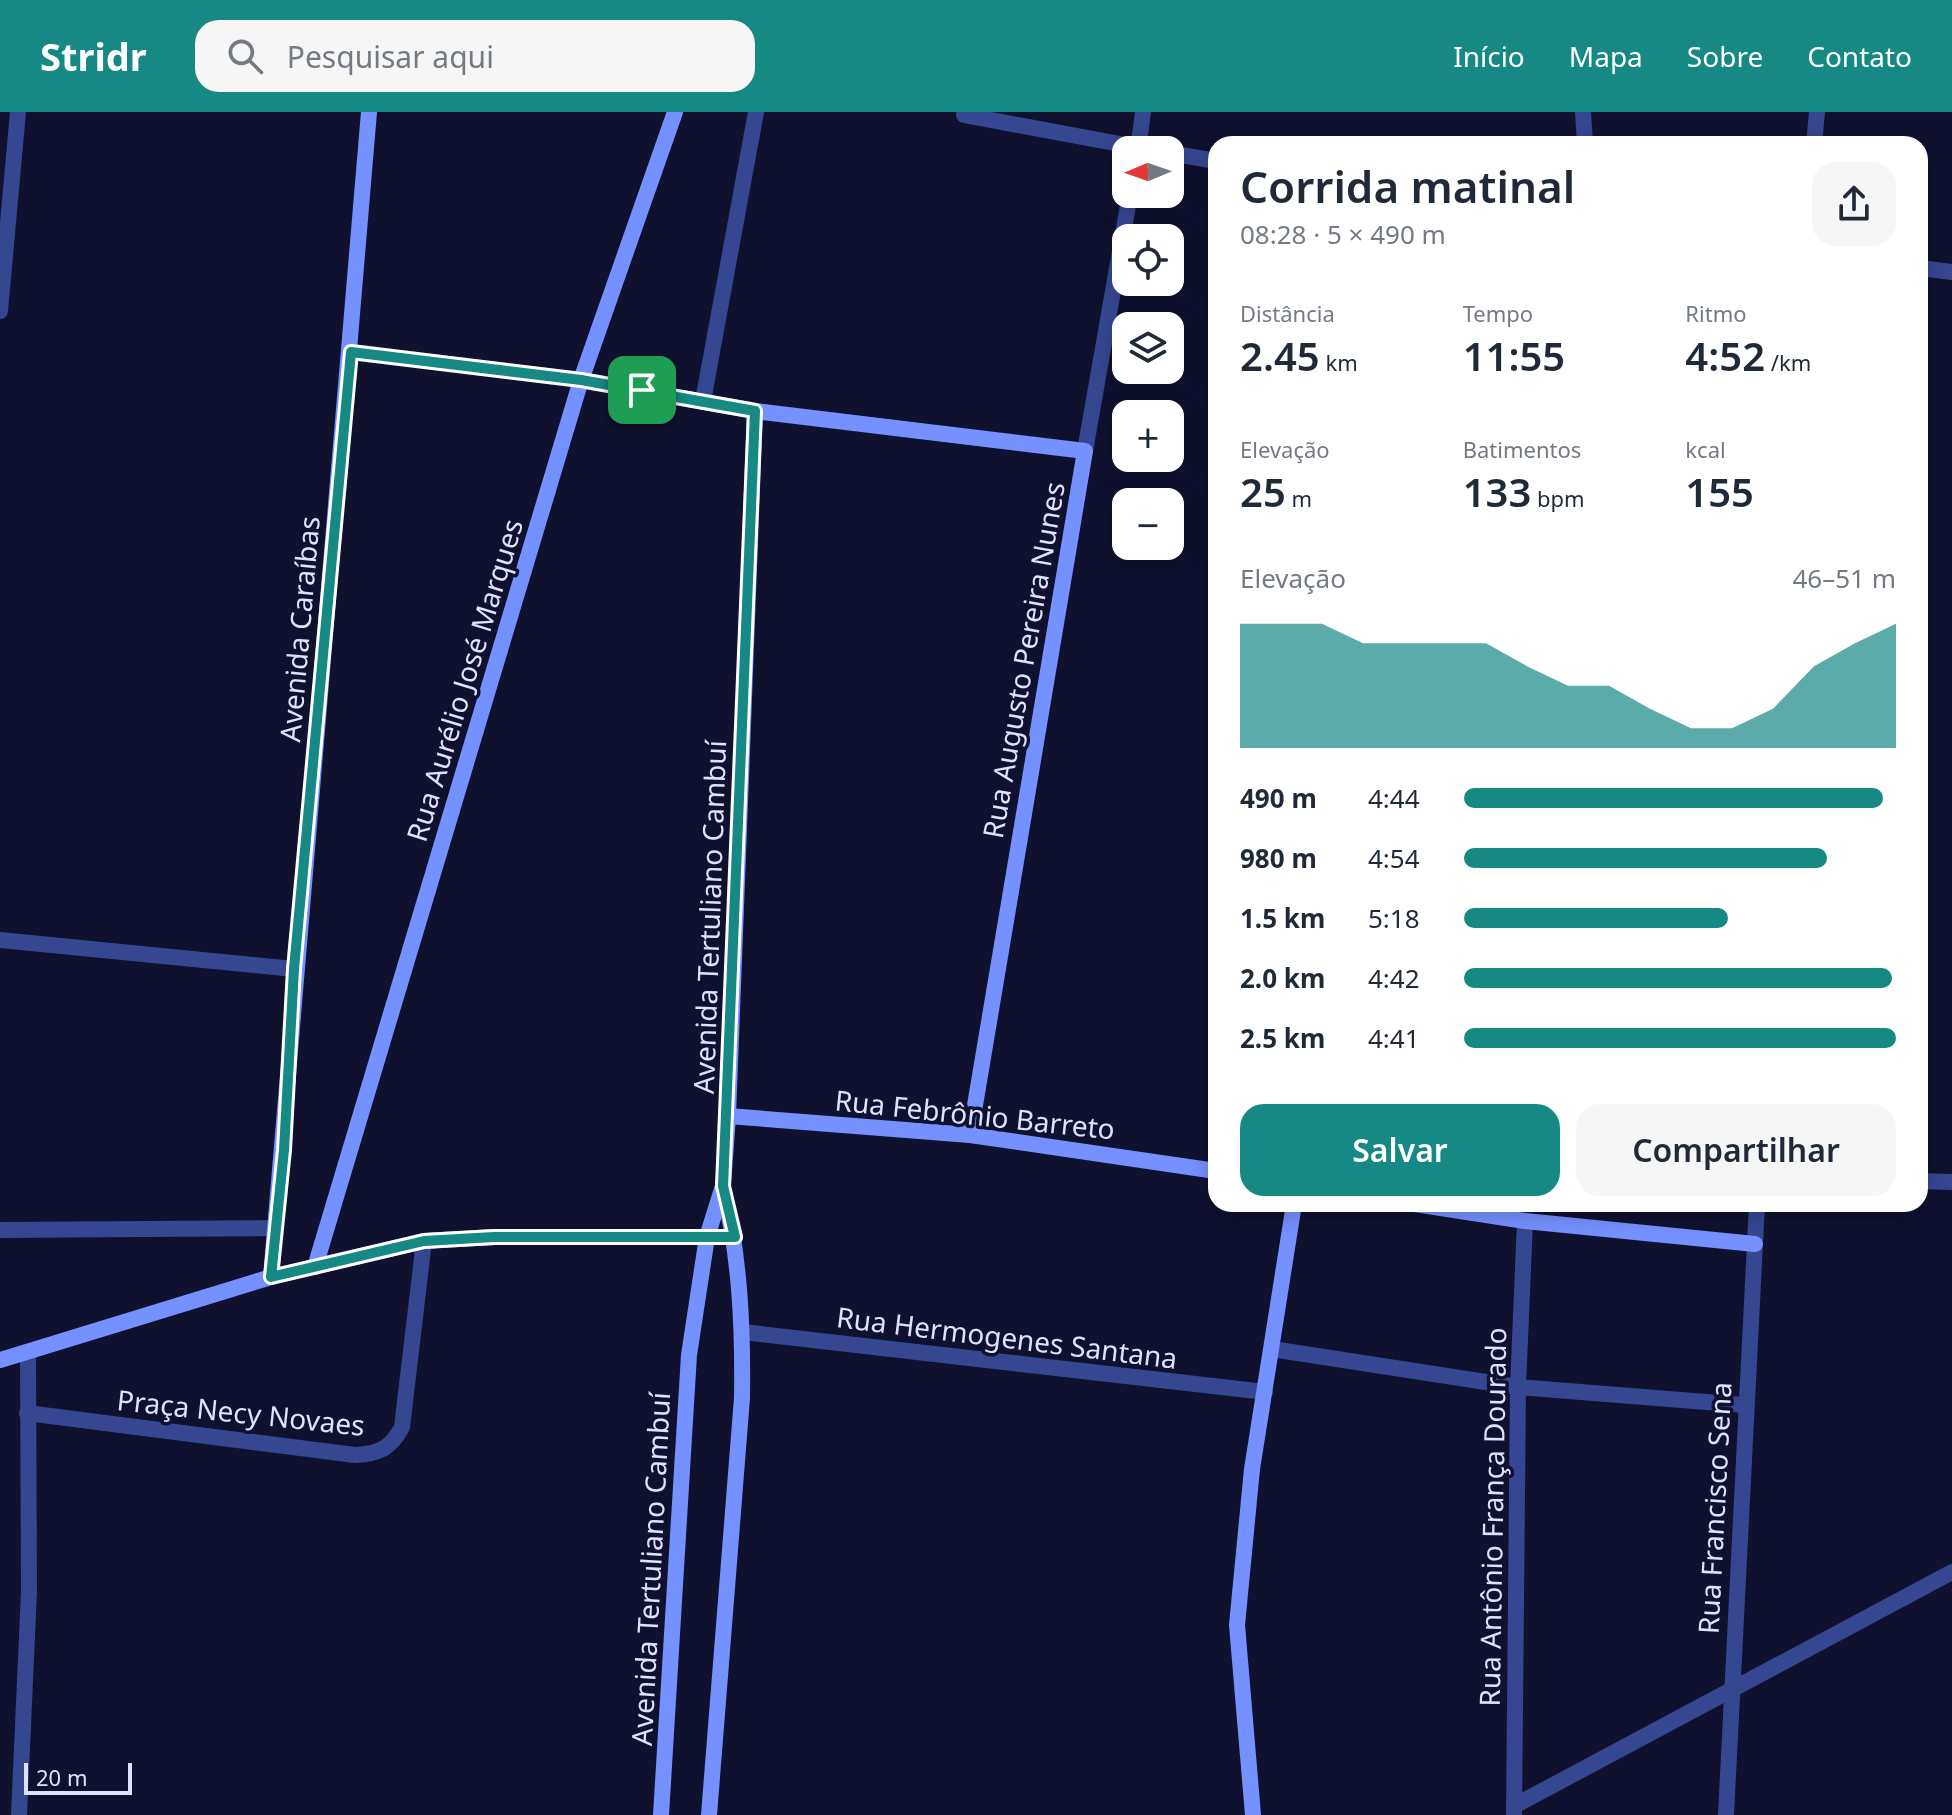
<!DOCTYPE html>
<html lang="pt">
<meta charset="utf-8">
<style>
:root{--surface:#fff;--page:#f6f6f7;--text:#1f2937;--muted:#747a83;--accent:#168984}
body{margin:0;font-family:"Noto Sans",sans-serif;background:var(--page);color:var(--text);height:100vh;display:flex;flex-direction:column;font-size:30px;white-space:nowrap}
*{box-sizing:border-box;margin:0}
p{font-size:26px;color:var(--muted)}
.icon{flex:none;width:44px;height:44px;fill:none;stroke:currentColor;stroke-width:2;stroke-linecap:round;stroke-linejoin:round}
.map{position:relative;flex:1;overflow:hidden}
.details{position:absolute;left:1208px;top:24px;width:720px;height:1076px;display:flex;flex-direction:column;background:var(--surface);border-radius:24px;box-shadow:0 4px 20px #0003}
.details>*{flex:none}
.needle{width:52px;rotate:268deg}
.fabs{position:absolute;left:1112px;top:24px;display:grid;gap:16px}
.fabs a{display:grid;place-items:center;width:72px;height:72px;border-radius:16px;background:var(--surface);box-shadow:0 4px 20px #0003;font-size:40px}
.scale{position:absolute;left:24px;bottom:20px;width:108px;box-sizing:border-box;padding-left:8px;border:4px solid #dee1ff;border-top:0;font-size:22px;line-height:28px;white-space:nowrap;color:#dee1ff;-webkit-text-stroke:6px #0f112f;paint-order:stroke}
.pin{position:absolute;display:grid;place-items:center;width:68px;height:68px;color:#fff;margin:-34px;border-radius:16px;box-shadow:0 4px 12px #0006}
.round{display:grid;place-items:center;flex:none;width:84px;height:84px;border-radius:24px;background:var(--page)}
.overview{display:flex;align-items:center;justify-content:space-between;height:136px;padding:0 32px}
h1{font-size:44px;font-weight:600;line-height:60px}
.figures{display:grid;grid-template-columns:repeat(3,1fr);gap:12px;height:136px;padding:8px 32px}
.figures div{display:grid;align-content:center}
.figures b{font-size:40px;font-weight:600}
.figures small{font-size:22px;font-weight:400}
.figures p{font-size:22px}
.chart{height:224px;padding:16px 32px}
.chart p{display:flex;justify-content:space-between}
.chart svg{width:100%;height:144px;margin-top:8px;fill:var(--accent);opacity:.7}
.primary-button{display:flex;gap:16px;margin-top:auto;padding:16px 32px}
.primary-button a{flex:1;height:92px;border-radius:24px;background:var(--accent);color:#fff;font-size:32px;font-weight:600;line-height:92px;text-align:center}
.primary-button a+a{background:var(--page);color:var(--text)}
ul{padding:0 32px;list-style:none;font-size:26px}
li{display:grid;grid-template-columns:128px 96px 1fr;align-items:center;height:60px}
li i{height:20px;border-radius:10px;background:var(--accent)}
header{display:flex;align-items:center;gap:48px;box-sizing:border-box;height:112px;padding:0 40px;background:var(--accent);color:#fff}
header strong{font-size:38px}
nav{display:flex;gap:44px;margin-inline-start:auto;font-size:28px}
.search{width:560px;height:72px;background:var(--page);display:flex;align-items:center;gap:20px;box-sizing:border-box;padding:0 28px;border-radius:24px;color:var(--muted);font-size:30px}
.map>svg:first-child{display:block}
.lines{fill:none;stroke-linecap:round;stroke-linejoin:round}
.lane{stroke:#364792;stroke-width:16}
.street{stroke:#364792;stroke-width:16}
.secondary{stroke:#7590ff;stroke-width:16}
.route-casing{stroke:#fff;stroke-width:16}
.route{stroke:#168984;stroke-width:10}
.labels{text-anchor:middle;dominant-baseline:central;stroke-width:7;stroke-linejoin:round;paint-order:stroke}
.street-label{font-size:28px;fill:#dee1ff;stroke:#0f112f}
</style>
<header>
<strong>Stridr</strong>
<div class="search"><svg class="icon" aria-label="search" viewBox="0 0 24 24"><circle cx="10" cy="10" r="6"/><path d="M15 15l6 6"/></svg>Pesquisar aqui</div>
<nav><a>Início</a><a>Mapa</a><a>Sobre</a><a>Contato</a></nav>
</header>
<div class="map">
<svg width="1952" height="1703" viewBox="0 0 1952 1703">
<rect width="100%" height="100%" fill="#0f112f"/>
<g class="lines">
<!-- lane -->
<g class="lane">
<polyline points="0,828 294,857"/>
<path d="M 27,1301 L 355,1343 C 379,1342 391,1336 402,1315 L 424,1129"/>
</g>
<!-- street -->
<g class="street">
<polyline points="965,0 964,3 1152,38"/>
<polyline points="1583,0 1585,32"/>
<polyline points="1814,32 1817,0"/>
<polyline points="1138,38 1143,0"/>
<polyline points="1170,41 1216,49"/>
<polyline points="1920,156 1952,160"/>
<polyline points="0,199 18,0"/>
<polyline points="351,240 581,268"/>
<polyline points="703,289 756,0"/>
<polyline points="1085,339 1130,82"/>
<polyline points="1920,1069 1952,1070"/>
<polyline points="0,1118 275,1116"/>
<polyline points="743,1220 1265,1280"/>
<polyline points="1272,1237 1518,1275 1744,1293"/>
<polyline points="1514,1694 1952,1460"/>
<polyline points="19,1703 29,1479 28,1240"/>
<polyline points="1514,1703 1518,1275 1525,1109"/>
<polyline points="1726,1703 1757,1092"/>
</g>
<!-- secondary -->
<g class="secondary">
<polyline points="581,268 755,299 1085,339 970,1023"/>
<polyline points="728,1004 970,1023 1216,1059"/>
<polyline points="1415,1092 1525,1109 1755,1132"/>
<polyline points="315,1155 581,268 675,0"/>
<polyline points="271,1165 369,0"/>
<polyline points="0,1248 271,1165 424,1129 494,1125 735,1125"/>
<polyline points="661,1703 689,1243 707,1125 723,1074 728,1004 755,299"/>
<path d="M 709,1703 L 742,1286 C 743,1214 740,1145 723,1076"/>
<polyline points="1253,1703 1237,1513 1252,1357 1294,1092"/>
</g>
</g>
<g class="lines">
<!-- route casing -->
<g class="route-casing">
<polygon id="route" points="351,240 581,268 755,299 723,1074 735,1125 494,1125 424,1129 271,1165 284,1038 294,857"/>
</g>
<!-- route -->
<use href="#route" class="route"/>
</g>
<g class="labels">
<!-- street labels -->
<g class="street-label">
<text transform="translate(299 517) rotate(-85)">Avenida Caraíbas</text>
<text transform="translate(1023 548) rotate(-80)">Rua Augusto Pereira Nunes</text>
<text transform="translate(464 568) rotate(-73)">Rua Aurélio José Marques</text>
<text transform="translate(709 805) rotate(-88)">Avenida Tertuliano Cambuí</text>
<text transform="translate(975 1002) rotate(6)">Rua Febrônio Barreto</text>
<text transform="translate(1007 1225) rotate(7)">Rua Hermogenes Santana</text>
<text transform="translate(241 1300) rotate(6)">Praça Necy Novaes</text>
<text transform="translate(1714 1396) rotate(-87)">Rua Francisco Sena</text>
<text transform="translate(1492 1405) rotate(-89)">Rua Antônio França Dourado</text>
<text transform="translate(650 1457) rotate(-87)">Avenida Tertuliano Cambuí</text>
</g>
</g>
</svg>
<div class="fabs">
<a><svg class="needle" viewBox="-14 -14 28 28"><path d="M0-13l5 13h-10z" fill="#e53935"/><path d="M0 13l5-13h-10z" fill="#747a83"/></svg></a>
<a><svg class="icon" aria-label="locate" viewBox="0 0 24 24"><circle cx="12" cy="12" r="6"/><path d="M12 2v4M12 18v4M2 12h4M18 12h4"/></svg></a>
<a><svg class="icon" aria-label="layers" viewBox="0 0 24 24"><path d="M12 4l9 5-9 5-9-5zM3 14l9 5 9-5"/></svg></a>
<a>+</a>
<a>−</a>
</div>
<div class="scale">20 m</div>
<div class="pin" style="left:642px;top:278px;background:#1e9e55"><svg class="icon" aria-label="arrive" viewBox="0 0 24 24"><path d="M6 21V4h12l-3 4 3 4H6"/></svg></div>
<section class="details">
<div class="overview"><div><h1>Corrida matinal</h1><p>08:28 · 5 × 490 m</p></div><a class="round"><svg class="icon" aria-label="share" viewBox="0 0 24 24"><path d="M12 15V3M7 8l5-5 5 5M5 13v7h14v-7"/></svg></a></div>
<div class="figures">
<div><p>Distância</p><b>2.45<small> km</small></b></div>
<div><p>Tempo</p><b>11:55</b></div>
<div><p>Ritmo</p><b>4:52<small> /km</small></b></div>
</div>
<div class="figures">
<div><p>Elevação</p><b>25<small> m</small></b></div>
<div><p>Batimentos</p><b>133<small> bpm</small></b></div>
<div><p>kcal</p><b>155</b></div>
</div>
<div class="chart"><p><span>Elevação</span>46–51 m</p>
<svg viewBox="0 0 160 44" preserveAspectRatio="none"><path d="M0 44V6L10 6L20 6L30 12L40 12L50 12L60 12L70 19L80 25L90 25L100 32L110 38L120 38L130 32L140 19L150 12L160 6V44z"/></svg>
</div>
<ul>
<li><b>490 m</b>4:44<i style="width:97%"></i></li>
<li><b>980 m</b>4:54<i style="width:84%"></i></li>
<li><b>1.5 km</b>5:18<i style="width:61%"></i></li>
<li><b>2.0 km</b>4:42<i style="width:99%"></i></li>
<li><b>2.5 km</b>4:41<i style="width:100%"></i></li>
</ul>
<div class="primary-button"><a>Salvar</a><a>Compartilhar</a></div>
</section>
</div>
